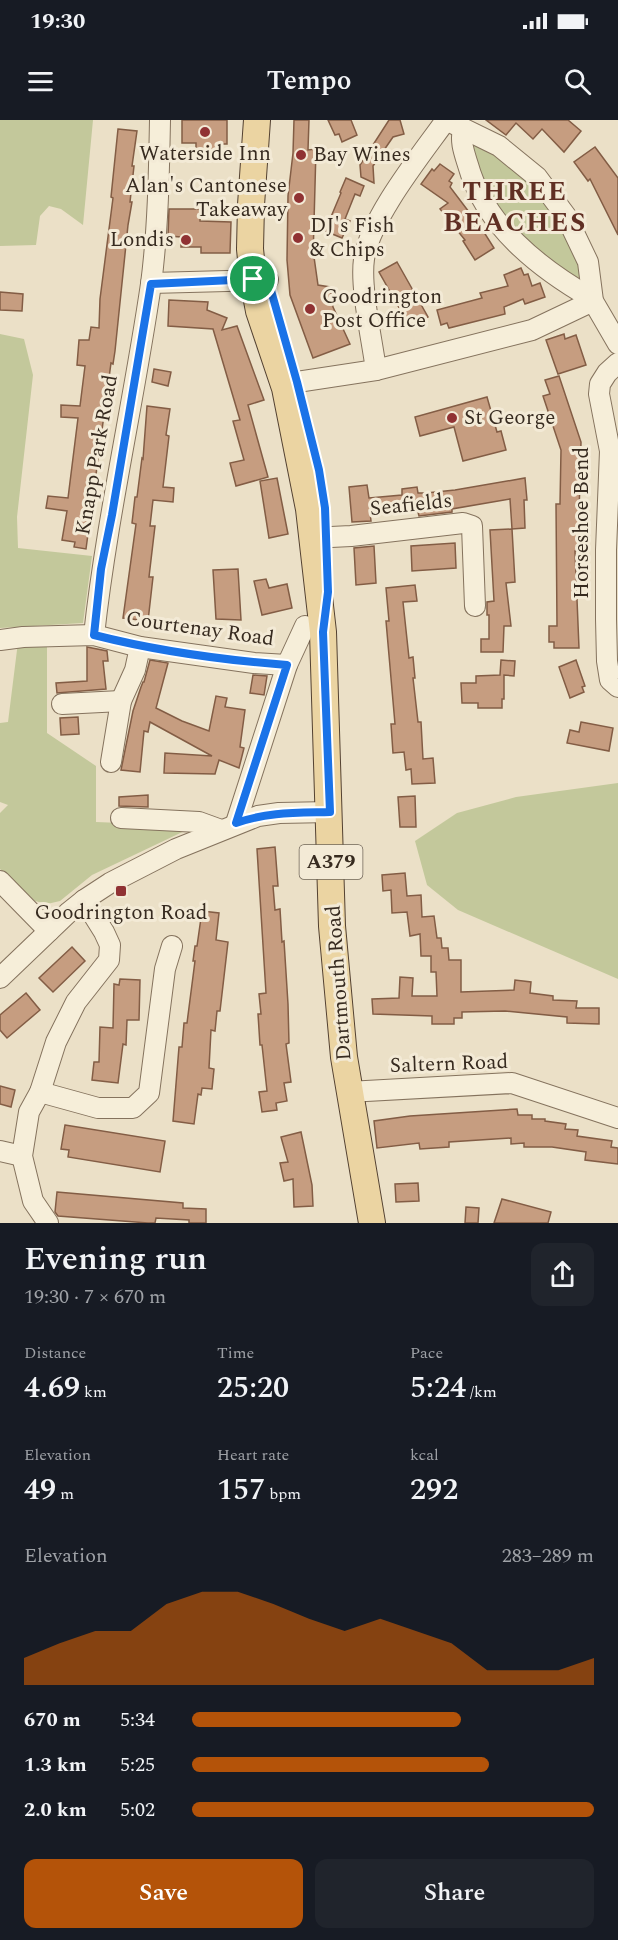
<!DOCTYPE html>
<meta charset="utf-8">
<style>
:root{--surface:#171b24;--page:#20242c;--text:#f1f3f6;--muted:#9ea1a6;--accent:#b45309}
body{margin:0;font-family:Spectral,serif;background:var(--page);color:var(--text);height:100vh;display:flex;flex-direction:column;font-size:22px;white-space:nowrap}
*{box-sizing:border-box;margin:0}
p{font-size:20px;color:var(--muted)}
.icon{flex:none;width:33px;height:33px;fill:none;stroke:currentColor;stroke-width:2;stroke-linecap:round;stroke-linejoin:round}
.map{position:relative;height:1103px;overflow:hidden}
.details{display:flex;flex-direction:column;background:var(--surface);flex:1}
.details>*{flex:none}
.pin{position:absolute;display:grid;place-items:center;width:51px;height:51px;color:#fff;margin:-26px;border:3px solid #fff;border-radius:50%;box-shadow:0 2px 6px #0007}
.round{display:grid;place-items:center;flex:none;width:63px;height:63px;border-radius:12px;background:var(--page)}
.summary{display:flex;align-items:center;justify-content:space-between;height:102px;padding:0 24px}
h1{font-size:33px;font-weight:600;line-height:45px}
.figures{display:grid;grid-template-columns:repeat(3,1fr);gap:9px;height:102px;padding:6px 24px}
.figures div{display:grid;align-content:center}
.figures b{font-size:30px;font-weight:600}
.figures small{font-size:16px;font-weight:400}
.figures p{font-size:16px}
.chart{height:168px;padding:12px 24px}
.chart p{display:flex;justify-content:space-between}
.chart svg{width:100%;height:108px;margin-top:6px;fill:var(--accent);opacity:.7}
.primary-button{display:flex;gap:12px;margin-top:auto;padding:12px 24px}
.primary-button a{flex:1;height:69px;border-radius:12px;background:var(--accent);color:#fff;font-size:24px;font-weight:600;line-height:69px;text-align:center}
.primary-button a+a{background:var(--page);color:var(--text)}
ul{padding:0 24px;list-style:none;font-size:20px}
li{display:grid;grid-template-columns:96px 72px 1fr;align-items:center;height:45px}
li i{height:15px;border-radius:8px;background:var(--accent)}
.status{display:flex;justify-content:space-between;align-items:center;height:42px;padding:0 30px;background:var(--surface);direction:ltr}
.status svg{height:16px;fill:currentColor}
header{display:flex;justify-content:space-between;align-items:center;height:78px;padding:0 24px;background:var(--surface);font-size:27px;font-weight:600}
.map>svg:first-child{display:block}
.green{fill:#c3c89b}
.building{fill:#c69d80;stroke:#835d45;stroke-width:1.5}
.lines{fill:none;stroke-linecap:round;stroke-linejoin:round}
.minor-casing{stroke:#85735e;stroke-width:22}
.major-casing{stroke:#534131;stroke-width:28}
.minor{stroke:#f6eed9;stroke-width:20}
.major{stroke:#ebd4a2;stroke-width:26}
.route-casing{stroke:#fff;stroke-width:12}
.route{stroke:#1a73e8;stroke-width:8}
.poi-dot{fill:#903233;stroke:#f3ead6;stroke-width:2}
.labels{text-anchor:middle;dominant-baseline:central;stroke-width:6;stroke-linejoin:round;paint-order:stroke}
.shield{fill:#f3ead6;stroke:#6f6457;stroke-width:1.5}
.shield-label{font-size:20px;font-weight:bold;fill:#372b20}
.poi-label{font-size:21px;fill:#372b20;stroke:#f3ead6;text-anchor:start}
.street-label{font-size:21px;fill:#372b20;stroke:#f3ead6}
.district-label{font-size:27px;font-weight:bold;letter-spacing:1.5px;fill:#602f23;stroke:#f3ead6}
</style>
<div class="status"><b>19:30</b><svg viewBox="0 0 49 12"><path d="M0 12V9h3v3zM5 12V6h3v6zM10 12V3h3v9zM15 12V0h3v12zM26 1h20v11H26zM47 4h2v5h-2z"/></svg></div>
<header><svg class="icon" aria-label="menu" viewBox="0 0 24 24"><path d="M4 6h16M4 12h16M4 18h16"/></svg>Tempo<svg class="icon" aria-label="search" viewBox="0 0 24 24"><circle cx="10" cy="10" r="6"/><path d="M15 15l6 6"/></svg></header>
<div class="map">
<svg width="618" height="1103" viewBox="0 0 618 1103">
<rect width="100%" height="100%" fill="#ebe0c7"/>
<!-- green -->
<g class="green">
<polygon points="0,0 93,0 83,105 61,89 49,86 40,96 36,125 0,126"/>
<polygon points="468,21 501,35 544,74 579,141 585,166 518,118 475,50"/>
<polygon points="0,214 24,219 33,255 17,397 18,428 92,436 83,503 0,508"/>
<polygon points="18,522 47,522 47,613 96,646 96,702 195,706 92,755 60,781 47,784 35,781 0,749 0,693 8,685 0,682 0,603 8,602"/>
<polygon points="618,663 618,859 458,790 427,765 415,721 457,693 516,677"/>
</g>
<!-- building -->
<g class="building">
<polygon points="182,0 227,0 227,24 218,24 218,34 196,34 196,23 182,23"/>
<polygon points="294,0 309,0 308,30 316,29 313,139 314,137 318,165 330,167 333,187 350,224 313,238 290,175 287,140 288,76 293,33"/>
<polygon points="328,0 351,0 357,15 342,22 339,14 335,15"/>
<polygon points="389,0 400,0 404,14 393,17 373,46 374,63 361,57 360,45"/>
<polygon points="486,0 568,0 581,11 564,32 542,9 533,19 516,3 506,15"/>
<polygon points="118,9 137,11 132,46 134,46 130,82 132,82 128,105 115,231 113,244 111,243 86,429 74,427 75,422 62,420 67,391 46,388 48,376 68,378 78,298 61,297 61,285 80,286 85,246 77,245 79,220 89,220 91,207 99,208 100,179 113,78 111,77"/>
<polygon points="595,27 618,58 618,115 590,59 588,61 574,42"/>
<polygon points="440,44 454,54 449,61 452,63 450,67 472,96 470,98 467,96 479,111 482,109 494,128 475,140 463,121 465,120 440,89 448,83 421,64 432,49 434,51"/>
<polygon points="346,58 364,66 360,76 355,74 345,99 350,101 342,118 325,111 341,73 340,72"/>
<polygon points="169,89 200,89 200,101 231,102 230,133 201,133 201,127 181,127 181,117 168,116"/>
<polygon points="397,142 428,197 410,207 379,152"/>
<polygon points="521,148 524,155 528,154 532,166 540,163 545,177 525,184 523,179 504,187 505,194 449,208 447,203 441,205 437,190 482,178 480,173 508,166 504,155"/>
<polygon points="0,172 23,174 22,191 0,190"/>
<polygon points="169,180 208,182 207,190 227,198 222,210 237,206 264,280 248,285 268,357 236,366 230,343 244,340 233,301 240,300 213,209 168,206"/>
<polygon points="564,214 565,219 576,215 586,245 558,254 546,220"/>
<polygon points="154,249 171,252 168,266 152,262"/>
<polygon points="559,256 581,322 578,431 575,431 579,528 554,528 554,522 549,522 549,506 557,506 556,384 560,384 561,330 543,276 550,274 545,260"/>
<polygon points="487,277 497,312 501,311 506,330 463,341 454,307 420,316 415,297"/>
<polygon points="147,286 170,289 166,315 169,316 163,367 174,368 173,382 153,380 150,406 155,406 149,457 153,457 148,501 123,498 136,404 132,403 135,377 137,377 142,338 143,339"/>
<polygon points="277,358 288,414 269,418 260,361"/>
<polygon points="525,358 527,380 524,380 525,408 512,409 510,379 452,389 452,392 419,396 418,392 404,393 404,388 370,392 371,401 352,402 349,367 367,365 369,378 402,375 402,369 417,367 418,373 426,373 455,370"/>
<polygon points="512,409 515,462 506,463 511,506 504,506 503,532 481,532 481,519 489,519 489,495 487,495 487,482 494,481 490,410"/>
<polygon points="455,423 456,448 412,451 411,426"/>
<polygon points="374,426 376,463 356,465 354,428"/>
<polygon points="238,449 241,500 216,499 213,450"/>
<polygon points="266,459 269,468 287,464 292,488 262,495 254,461"/>
<polygon points="415,465 417,481 403,482 409,538 413,537 415,558 413,558 418,602 421,602 423,639 433,638 435,663 412,664 411,649 406,650 404,632 393,633 391,604 395,604 386,501 389,501 386,468"/>
<polygon points="87,527 107,531 108,541 103,541 106,569 57,573 56,563 87,561"/>
<polygon points="150,540 168,543 156,588 182,601 209,611 216,576 227,578 225,587 245,590 240,627 244,628 239,648 219,640 215,654 164,653 165,633 212,636 150,602 148,612 144,611 140,652 121,650 133,591 141,567 143,562 144,562"/>
<polygon points="501,540 515,541 514,556 504,555 504,579 502,579 502,588 478,588 478,583 462,583 461,563 476,563 476,556 500,555"/>
<polygon points="576,540 585,566 582,567 584,572 570,578 559,547"/>
<polygon points="253,555 267,556 264,575 250,573"/>
<polygon points="78,597 79,614 61,615 60,598"/>
<polygon points="581,602 613,608 609,631 567,623 570,610 579,612"/>
<polygon points="148,675 148,687 119,686 119,677"/>
<polygon points="415,676 416,707 400,707 398,677"/>
<polygon points="275,727 278,766 273,766 275,790 280,789 282,822 284,821 288,884 289,923 286,924 291,962 284,963 287,981 276,983 277,990 262,992 259,972 267,971 262,925 260,925 258,894 261,894 259,874 266,873 257,729"/>
<polygon points="405,753 407,776 421,775 422,797 434,796 437,818 441,818 442,828 448,828 449,840 461,840 461,872 514,870 515,860 531,862 530,873 553,876 553,880 577,881 576,888 599,888 599,904 567,903 567,897 505,891 462,892 462,898 454,898 454,904 432,904 432,896 373,894 372,879 399,878 400,857 413,858 412,876 437,876 436,852 431,852 431,836 421,836 420,814 410,816 407,792 392,793 391,770 383,771 382,755"/>
<polygon points="202,791 219,793 216,820 228,822 220,891 217,891 215,911 211,910 209,948 214,949 212,969 202,968 201,975 198,974 194,1004 173,1001 179,927 182,927 184,903 187,903 195,841 193,841 195,826 197,826"/>
<polygon points="72,827 85,841 53,872 39,858"/>
<polygon points="120,859 140,860 139,900 127,900 126,925 123,924 118,963 92,960 94,942 99,942 100,907 113,908 114,864 119,865"/>
<polygon points="26,873 40,890 7,918 0,910 0,895"/>
<polygon points="0,966 15,970 11,987 0,984"/>
<polygon points="517,989 518,995 532,995 532,999 545,999 545,1001 566,1004 565,1009 578,1010 577,1016 612,1021 611,1027 618,1028 618,1044 585,1040 586,1032 552,1027 524,1027 524,1023 511,1024 511,1018 449,1022 449,1027 420,1029 419,1023 377,1028 374,1001 410,996"/>
<polygon points="65,1005 165,1021 160,1052 68,1037 69,1030 61,1029"/>
<polygon points="301,1012 312,1065 313,1086 294,1087 293,1059 284,1061 280,1043 288,1042 281,1017"/>
<polygon points="418,1063 419,1081 396,1082 395,1064"/>
<polygon points="57,1072 183,1083 183,1088 206,1089 206,1103 189,1103 189,1100 156,1098 155,1103 148,1103 58,1096 55,1092"/>
<polygon points="502,1079 551,1092 548,1103 494,1103"/>
<polygon points="466,1087 479,1088 478,1103 465,1103"/>
</g>
<g class="lines">
<!-- minor casing -->
<g class="minor-casing">
<g id="minor">
<polyline points="446,0 499,26 537,57 566,96 588,142 593,181 618,224"/>
<path d="M 463,9 C 460,22 464,32 468,45 C 485,106 539,148 591,178"/>
<polyline points="151,163 268,160"/>
<polyline points="618,243 607,253 600,264 599,274 610,331 606,430 606,499 607,541 610,560 618,567"/>
<path d="M 376,250 C 372,219 360,168 364,139 C 370,98 421,35 446,0"/>
<polyline points="285,268 297,262 376,250 532,210 593,181"/>
<polyline points="311,418 351,416 463,403 472,406 475,486"/>
<path d="M 94,515 C 107,397 134,281 151,164 C 158,110 159,55 160,0"/>
<polyline points="0,520 23,517 94,515 140,527 254,543 287,545"/>
<polyline points="62,584 121,581"/>
<polyline points="111,642 121,581 135,550 140,527"/>
<polyline points="121,698 199,702 221,710"/>
<polyline points="236,703 287,545 305,506"/>
<polyline points="0,761 49,811"/>
<polyline points="0,858 69,792 84,780 110,763 176,729 258,696 279,693 330,692"/>
<polyline points="40,972 98,988 133,988 149,973 165,849 172,826"/>
<polyline points="348,972 512,963 618,998"/>
<polyline points="0,1031 22,1036"/>
<polyline points="48,1103 33,1081 22,1036 29,992 40,972 56,922 76,882 109,840 110,825 104,812 84,780"/>
</g>
</g>
<!-- major casing -->
<g class="major-casing">
<polyline id="major" points="257,0 251,85 250,129 253,159 259,191 285,268 309,389 323,512 332,806 344,937 372,1103"/>
</g>
<!-- minor -->
<use href="#minor" class="minor"/>
<!-- major -->
<use href="#major" class="major"/>
</g>
<g class="lines">
<!-- route casing -->
<g class="route-casing">
<path id="route" d="M 253,159 L 268,160 L 297,262 L 319,350 L 325,388 L 328,472 L 323,512 L 330,692 C 296,693 268,692 236,703 L 287,545 C 222,540 157,531 94,515 L 101,449 L 112,395 L 151,164 Z"/>
</g>
<!-- route -->
<use href="#route" class="route"/>
</g>
<!-- markers -->
<g class="poi-dot">
<circle cx="205" cy="12" r="6"/>
<circle cx="301" cy="35" r="6"/>
<circle cx="299" cy="78" r="6"/>
<circle cx="298" cy="118" r="6"/>
<circle cx="186" cy="120" r="6"/>
<circle cx="310" cy="189" r="6"/>
<circle cx="452" cy="298" r="6"/>
<rect x="115" y="765" width="12" height="12" rx="3"/>
</g>
<g class="labels">
<!-- shield labels -->
<rect class="shield" x="299.5" y="725" width="63" height="34" rx="4.5"/>
<g class="shield-label">
<text x="331" y="742">A379</text>
</g>
<!-- poi labels -->
<g class="poi-label">
<text x="205" y="34" text-anchor="middle">Waterside Inn</text>
<text x="313" y="35">Bay Wines</text>
<text x="287" y="66" text-anchor="end">Alan's Cantonese<tspan x="287" dy="24">Takeaway</tspan></text>
<text x="310" y="106">DJ's Fish<tspan x="310" dy="24">&amp; Chips</tspan></text>
<text x="174" y="120" text-anchor="end">Londis</text>
<text x="322" y="177">Goodrington<tspan x="322" dy="24">Post Office</tspan></text>
<text x="464" y="298">St George</text>
<text x="121" y="793" text-anchor="middle">Goodrington Road</text>
</g>
<!-- street labels -->
<g class="street-label">
<text transform="translate(97 335) rotate(-80)">Knapp Park Road</text>
<text transform="translate(411 385) rotate(-6)">Seafields</text>
<text transform="translate(582 403) rotate(-90)">Horseshoe Bend</text>
<text transform="translate(200 509) rotate(8)">Courtenay Road</text>
<text transform="translate(339 863) rotate(-94)">Dartmouth Road</text>
<text transform="translate(449 944) rotate(-2)">Saltern Road</text>
</g>
<!-- district labels -->
<g class="district-label">
<text x="515" y="72">THREE<tspan x="515" dy="31">BEACHES</tspan></text>
</g>
</g>
</svg>
<div class="pin" style="left:253px;top:159px;background:#1e9e55"><svg class="icon" aria-label="arrive" viewBox="0 0 24 24"><path d="M6 21V4h12l-3 4 3 4H6"/></svg></div>
</div>
<section class="details">
<div class="summary"><div><h1>Evening run</h1><p>19:30 · 7 × 670 m</p></div><a class="round"><svg class="icon" aria-label="share" viewBox="0 0 24 24"><path d="M12 15V3M7 8l5-5 5 5M5 13v7h14v-7"/></svg></a></div>
<div class="figures">
<div><p>Distance</p><b>4.69<small> km</small></b></div>
<div><p>Time</p><b>25:20</b></div>
<div><p>Pace</p><b>5:24<small> /km</small></b></div>
</div>
<div class="figures">
<div><p>Elevation</p><b>49<small> m</small></b></div>
<div><p>Heart rate</p><b>157<small> bpm</small></b></div>
<div><p>kcal</p><b>292</b></div>
</div>
<div class="chart"><p><span>Elevation</span>283–289 m</p>
<svg viewBox="0 0 160 44" preserveAspectRatio="none"><path d="M0 44V33L10 27L20 22L30 22L40 11L50 6L60 6L70 11L80 17L90 22L100 17L110 22L120 27L130 38L140 38L150 38L160 33V44z"/></svg>
</div>
<ul>
<li><b>670 m</b>5:34<i style="width:67%"></i></li>
<li><b>1.3 km</b>5:25<i style="width:74%"></i></li>
<li><b>2.0 km</b>5:02<i style="width:100%"></i></li>
</ul>
<div class="primary-button"><a>Save</a><a>Share</a></div>
</section>
